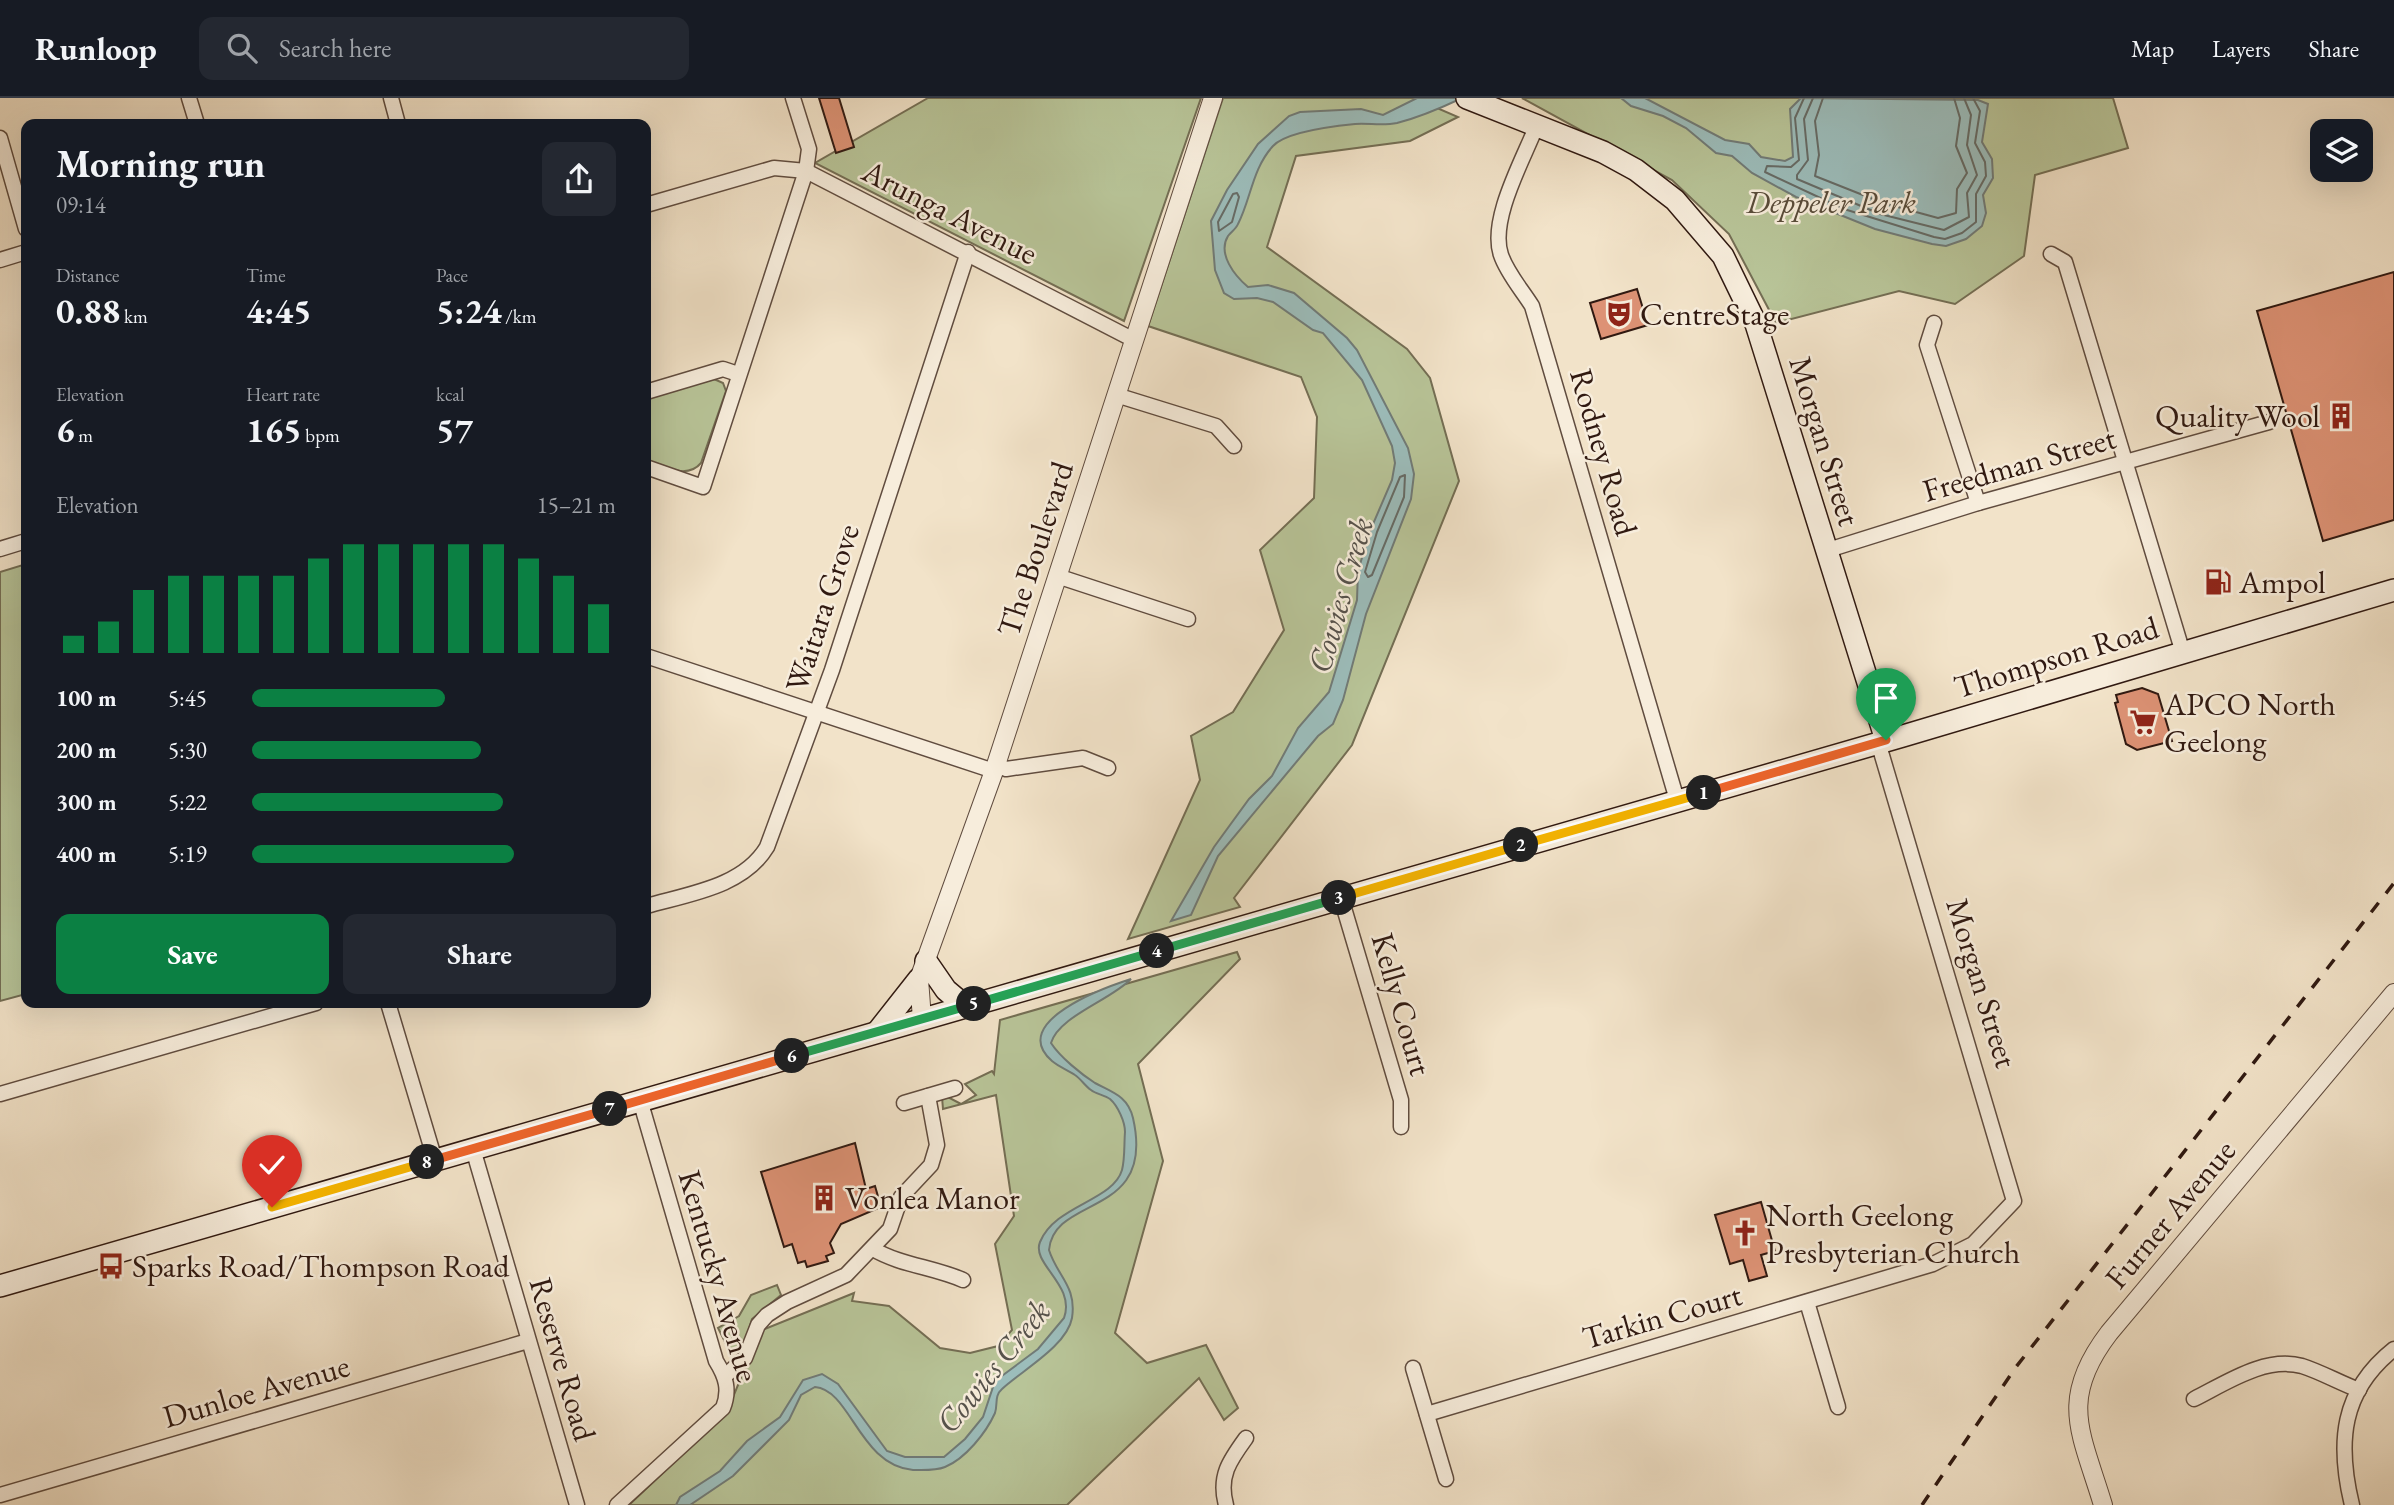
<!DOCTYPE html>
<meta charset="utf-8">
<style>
:root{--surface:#171b24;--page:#242831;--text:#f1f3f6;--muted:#9ea1a6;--line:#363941;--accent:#0b8043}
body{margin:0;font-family:"EB Garamond",serif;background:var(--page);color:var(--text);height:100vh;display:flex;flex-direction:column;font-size:26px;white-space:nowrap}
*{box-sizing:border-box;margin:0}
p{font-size:23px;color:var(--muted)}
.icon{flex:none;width:38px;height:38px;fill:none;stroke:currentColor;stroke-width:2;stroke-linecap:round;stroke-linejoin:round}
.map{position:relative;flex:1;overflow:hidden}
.side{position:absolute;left:21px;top:21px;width:630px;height:889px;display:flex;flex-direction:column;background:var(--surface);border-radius:14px;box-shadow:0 7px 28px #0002}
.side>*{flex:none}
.controls{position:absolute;left:2310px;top:21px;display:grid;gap:14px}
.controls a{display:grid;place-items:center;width:63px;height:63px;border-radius:14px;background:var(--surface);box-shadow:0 7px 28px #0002;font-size:35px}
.pin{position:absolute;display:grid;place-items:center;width:60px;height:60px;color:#fff;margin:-72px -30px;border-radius:50% 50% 50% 0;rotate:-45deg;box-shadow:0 0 7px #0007}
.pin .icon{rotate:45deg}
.km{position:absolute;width:35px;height:35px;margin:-18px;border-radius:50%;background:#222;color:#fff;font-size:19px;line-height:35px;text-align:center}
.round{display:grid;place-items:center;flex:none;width:74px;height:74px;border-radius:14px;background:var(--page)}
.overview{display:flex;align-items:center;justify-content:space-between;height:119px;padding:0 35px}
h1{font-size:38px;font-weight:700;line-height:52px}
.figures{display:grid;grid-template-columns:repeat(3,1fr);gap:10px;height:119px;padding:7px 35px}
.figures div{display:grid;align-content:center}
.figures b{font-size:35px;font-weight:700}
.figures small{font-size:19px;font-weight:400}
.figures p{font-size:19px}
.chart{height:196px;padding:14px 35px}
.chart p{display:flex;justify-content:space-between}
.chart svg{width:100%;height:126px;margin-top:7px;stroke:var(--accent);stroke-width:6}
.action{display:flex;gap:14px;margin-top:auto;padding:14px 35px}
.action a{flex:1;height:80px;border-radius:14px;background:var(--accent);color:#fff;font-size:28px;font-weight:700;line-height:80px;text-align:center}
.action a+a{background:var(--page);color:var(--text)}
ul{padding:0 35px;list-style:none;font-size:23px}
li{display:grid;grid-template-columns:112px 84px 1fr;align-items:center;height:52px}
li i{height:18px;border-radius:9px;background:var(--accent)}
header{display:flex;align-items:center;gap:42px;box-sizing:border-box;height:98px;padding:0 35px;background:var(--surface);border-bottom:2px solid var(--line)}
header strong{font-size:33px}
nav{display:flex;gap:38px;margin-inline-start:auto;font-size:24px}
.search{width:490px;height:63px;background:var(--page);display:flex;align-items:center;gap:18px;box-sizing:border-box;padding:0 24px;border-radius:14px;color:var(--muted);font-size:26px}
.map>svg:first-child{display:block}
.green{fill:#b8c498;stroke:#746e54;stroke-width:2}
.water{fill:#9cbdbb;stroke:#717b77;stroke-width:2}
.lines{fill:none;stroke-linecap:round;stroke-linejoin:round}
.shore{stroke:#666b66;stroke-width:2}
.building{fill:#dd9275;stroke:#301911;stroke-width:2}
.minor-casing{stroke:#604c3f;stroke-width:17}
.tertiary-casing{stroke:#604c3f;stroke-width:20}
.secondary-casing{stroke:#301911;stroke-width:24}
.minor{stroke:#f7eddc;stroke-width:14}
.tertiary{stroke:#f7eddc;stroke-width:18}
.secondary{stroke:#f7eddc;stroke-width:21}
.rail{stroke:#301911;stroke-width:3.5;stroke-dasharray:12 12;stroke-linecap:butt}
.split-1-casing{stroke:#fff;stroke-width:14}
.split-2-casing{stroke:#fff;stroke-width:14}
.split-3-casing{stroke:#fff;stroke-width:14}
.split-4-casing{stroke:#fff;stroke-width:14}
.split-5-casing{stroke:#fff;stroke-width:14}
.split-6-casing{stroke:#fff;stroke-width:14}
.split-7-casing{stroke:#fff;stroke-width:14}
.split-8-casing{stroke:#fff;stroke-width:14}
.split-9-casing{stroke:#fff;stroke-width:14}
.split-1{stroke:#f0652b;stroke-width:9}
.split-2{stroke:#f5b400;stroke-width:9}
.split-3{stroke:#f5b400;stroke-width:9}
.split-4{stroke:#22a559;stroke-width:9}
.split-5{stroke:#22a559;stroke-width:9}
.split-6{stroke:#22a559;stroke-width:9}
.split-7{stroke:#f0652b;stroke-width:9}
.split-8{stroke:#f0652b;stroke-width:9}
.split-9{stroke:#f5b400;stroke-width:9}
.labels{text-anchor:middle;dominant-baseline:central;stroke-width:5;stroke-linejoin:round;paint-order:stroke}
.park-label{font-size:32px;font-style:italic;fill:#594c3a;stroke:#f7eddc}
.street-label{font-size:32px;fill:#301911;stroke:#f7eddc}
.poi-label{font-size:32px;fill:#301911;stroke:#f7eddc;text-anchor:start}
.water-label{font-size:33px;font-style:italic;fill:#56524c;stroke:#f7eddc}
</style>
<header>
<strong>Runloop</strong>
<div class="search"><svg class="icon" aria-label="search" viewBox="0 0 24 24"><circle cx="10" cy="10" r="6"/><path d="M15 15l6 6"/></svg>Search here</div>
<nav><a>Map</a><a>Layers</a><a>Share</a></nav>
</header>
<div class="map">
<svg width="2394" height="1407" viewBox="0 0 2394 1407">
<rect width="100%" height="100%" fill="#f2e3c9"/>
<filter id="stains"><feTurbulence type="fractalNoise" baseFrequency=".00286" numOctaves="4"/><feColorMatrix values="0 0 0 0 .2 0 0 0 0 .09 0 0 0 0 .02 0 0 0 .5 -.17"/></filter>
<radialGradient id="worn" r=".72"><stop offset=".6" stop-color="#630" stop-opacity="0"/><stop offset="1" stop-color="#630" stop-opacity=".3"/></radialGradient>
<!-- green -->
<g class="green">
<polygon points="928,0 1201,0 1124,223 815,65"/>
<polygon points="1223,0 1414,0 1458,19 1410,43 1296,58 1267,149 1407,251 1430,280 1459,383 1352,647 1234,800 1240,809 1128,841 1200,682 1191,638 1233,614 1284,532 1260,452 1314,400 1317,319 1301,279 1148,228"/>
<polygon points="1522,0 2113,0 2128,50 2035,77 2024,158 1955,206 1899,193 1776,225 1729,136 1672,82"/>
<path d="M 714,281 L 723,285 L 726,293 L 701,365 C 687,382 663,368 646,363 L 646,300 Z"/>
<polygon points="26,466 26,896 0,903 0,474"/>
<polygon points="1237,854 1240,861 1138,966 1163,1063 1115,1235 1147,1265 1206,1247 1238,1310 1224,1322 1199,1280 1067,1407 629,1407 727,1314 760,1233 854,1195 852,1203 889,1208 940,1250 970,1255 998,1248 1012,1232 995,1146 1014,1118 996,997 943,1011 942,999 946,998 961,1006 976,997 965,986 992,973 994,976 1000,922"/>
<polygon points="777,1187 781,1197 752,1221 746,1241 736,1253 728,1250 718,1230 739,1218 751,1197"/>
</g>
<!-- water -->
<g class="water">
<path d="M 1417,0 L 1462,0 C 1441,10 1420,19 1397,25 C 1383,28 1369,25 1355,26 C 1335,28 1286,34 1273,48 C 1252,71 1251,101 1238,126 C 1236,131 1231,134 1228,138 C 1217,156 1235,178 1248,189 L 1268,187 L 1294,195 L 1347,240 L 1357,252 L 1408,350 L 1414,376 L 1411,401 L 1366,516 L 1343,602 L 1333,626 L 1318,638 L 1218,758 L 1191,817 L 1171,823 L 1214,749 L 1249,701 L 1272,678 L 1298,630 L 1329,594 L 1357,502 L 1358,473 L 1370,433 L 1392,382 L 1395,365 L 1392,348 L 1362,282 L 1323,235 L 1313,232 L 1273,204 L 1257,200 L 1234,201 L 1224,195 L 1215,172 L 1211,123 L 1227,92 L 1258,46 L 1289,18 L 1300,14 L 1361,11 L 1383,17 Z"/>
<polygon points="1621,0 1645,0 1725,42 1749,46 1761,59 1785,63 1793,59 1790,11 1801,0 1978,2 1988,6 1982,44 1992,61 1993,80 1983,97 1986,115 1982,128 1966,141 1946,148 1932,146 1875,131 1796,99 1752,75 1732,58 1716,55 1686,30 1663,18 1631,8"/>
<path d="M 1131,881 C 1111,902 1059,918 1051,945 C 1060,959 1081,976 1095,985 C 1112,994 1128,998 1133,1020 C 1156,1121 1054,1096 1049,1152 C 1057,1178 1077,1188 1072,1220 C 1067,1248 1021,1273 1002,1291 C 994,1298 998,1306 995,1315 C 986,1335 965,1361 945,1369 C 935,1373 923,1372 913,1372 C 859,1367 851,1292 815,1289 L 801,1297 L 789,1322 L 733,1378 L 690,1407 L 676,1407 L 680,1399 L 720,1373 L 747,1343 L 780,1319 L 803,1282 L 822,1276 L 838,1286 L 887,1353 L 905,1359 L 944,1359 L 965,1341 L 983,1319 L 995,1283 L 1038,1251 L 1064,1220 C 1076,1187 1031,1166 1040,1144 C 1055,1107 1113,1103 1122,1072 C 1125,1061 1124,1046 1125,1034 C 1125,1024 1118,1008 1110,1001 C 1104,997 1096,996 1091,992 C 1085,988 1081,981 1075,977 C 1068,972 1059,969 1052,963 C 1007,924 1106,889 1131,881 Z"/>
</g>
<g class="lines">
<!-- shore -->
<g class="shore">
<polyline points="1804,0 1795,20 1799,62 1791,69 1767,68 1765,74 1844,111 1934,139 1945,141 1962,135 1976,124 1976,96 1986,78 1985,64 1975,45 1980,13 1973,0"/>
<polyline points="1813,0 1804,21 1808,62 1797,77 1797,81 1880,116 1944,132 1969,119 1967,95 1977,77 1967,47 1971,17 1964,0"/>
<polyline points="1823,0 1815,23 1819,57 1815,78 1883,105 1938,120 1956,115 1957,91 1967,75 1956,48 1960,20 1954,0"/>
<polygon points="1237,95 1239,99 1232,124 1219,133 1218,124 1233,96"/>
<polygon points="1405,377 1404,399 1372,477 1368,479 1365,474 1377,434 1400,379"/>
</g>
</g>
<!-- building -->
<g class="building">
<polygon points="819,0 839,0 854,49 836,55"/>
<polygon points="2394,174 2394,422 2323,443 2257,213"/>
<polygon points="1637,191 1648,227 1601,241 1590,205"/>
<polygon points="2142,590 2158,596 2172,643 2137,652 2126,646 2115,605 2118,604 2116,597"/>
<polygon points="855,1045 866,1091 875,1088 881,1109 841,1126 830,1145 834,1155 826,1158 828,1163 807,1169 805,1163 798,1165 792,1146 784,1149 761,1074"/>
<polygon points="1761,1104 1775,1153 1761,1157 1767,1178 1749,1183 1743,1162 1730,1166 1715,1117"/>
</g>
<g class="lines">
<!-- minor casing -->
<g class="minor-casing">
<g id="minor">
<polyline points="189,0 197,26"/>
<polyline points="391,0 398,26"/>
<path d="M 1536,29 C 1523,62 1489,122 1501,157 C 1507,175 1522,192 1532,208 L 1677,702"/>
<polyline points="0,40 26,131"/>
<polyline points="646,107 774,70 806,73 1134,242"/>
<polyline points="2051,156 2065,164 2183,555"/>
<polyline points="0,162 26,154"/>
<polyline points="1934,225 1927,247 1978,405"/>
<polyline points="646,294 723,271 738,276"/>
<polyline points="1116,297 1216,328 1234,348"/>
<polyline points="646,369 703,389 806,73 809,51 793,0"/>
<polyline points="0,451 26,443"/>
<polyline points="1825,453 1978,405 2269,324"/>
<polyline points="1057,478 1188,521"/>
<polyline points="646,558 994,673"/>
<polyline points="996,667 1006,671 1083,660 1108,670"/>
<polyline points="1341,800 1401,1002 1401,1029"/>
<path d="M 646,808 C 688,796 743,789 767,749 L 832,572 L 968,154"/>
<polyline points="388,905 435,1062"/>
<polyline points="0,996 316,905"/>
<polyline points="904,1005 955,990"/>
<polyline points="473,1051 577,1407"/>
<path d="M 873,1151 C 900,1167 933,1169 963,1182"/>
<polyline points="1807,1204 1838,1309"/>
<polyline points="1413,1270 1446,1381"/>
<polyline points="725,1278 745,1260 758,1227 767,1217 787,1204 846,1177 890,1131 901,1099 931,1067 937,1047 928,998"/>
<path d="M 2194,1301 C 2226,1285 2265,1258 2302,1268 C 2321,1274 2340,1285 2359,1292"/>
<polyline points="1427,1316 1933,1166 1973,1146 2014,1103 1878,644"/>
<polyline points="0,1397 528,1243"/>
<path d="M 617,1407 L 723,1310 C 730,1292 726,1279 716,1263 L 640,1002"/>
<path d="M 1226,1407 C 1218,1378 1230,1362 1246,1340"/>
<path d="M 2352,1407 C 2337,1345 2341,1293 2394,1251"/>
</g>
</g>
<!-- tertiary casing -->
<g class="tertiary-casing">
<g id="tertiary">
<polyline points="922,921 919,881 994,673 1213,0"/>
<path d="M 2103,1407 C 2081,1334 2058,1302 2109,1235 L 2394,895"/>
</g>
</g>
<!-- secondary casing -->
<g class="secondary-casing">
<g id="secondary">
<polyline points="1467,0 1603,54 1636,72 1675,102 1723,158 1756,226 1886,642"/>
<polyline points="926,863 946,892 965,908"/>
<polyline points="878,933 919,881"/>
<polyline points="0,1188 1903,638 2394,492"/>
</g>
</g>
<!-- minor -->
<use href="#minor" class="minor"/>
<!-- tertiary -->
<use href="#tertiary" class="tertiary"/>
<!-- secondary -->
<use href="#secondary" class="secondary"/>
<!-- rail -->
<polyline class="rail" points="1922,1407 2016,1269 2394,785"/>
</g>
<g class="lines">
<!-- split-1 casing -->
<g class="split-1-casing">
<polyline id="split-1" points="1704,695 1886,642"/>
</g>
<!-- split-2 casing -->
<g class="split-2-casing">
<polyline id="split-2" points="1521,747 1704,695"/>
</g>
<!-- split-3 casing -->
<g class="split-3-casing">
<polyline id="split-3" points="1339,800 1521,747"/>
</g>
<!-- split-4 casing -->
<g class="split-4-casing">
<polyline id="split-4" points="1157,853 1339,800"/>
</g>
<!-- split-5 casing -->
<g class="split-5-casing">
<polyline id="split-5" points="974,906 1157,853"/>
</g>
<!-- split-6 casing -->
<g class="split-6-casing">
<polyline id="split-6" points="792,958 974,906"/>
</g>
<!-- split-7 casing -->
<g class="split-7-casing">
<polyline id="split-7" points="610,1011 792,958"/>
</g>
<!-- split-8 casing -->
<g class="split-8-casing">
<polyline id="split-8" points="427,1064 610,1011"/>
</g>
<!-- split-9 casing -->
<g class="split-9-casing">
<polyline id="split-9" points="272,1109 427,1064"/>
</g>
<!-- split-1 -->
<use href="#split-1" class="split-1"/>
<!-- split-2 -->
<use href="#split-2" class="split-2"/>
<!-- split-3 -->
<use href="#split-3" class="split-3"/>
<!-- split-4 -->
<use href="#split-4" class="split-4"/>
<!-- split-5 -->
<use href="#split-5" class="split-5"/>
<!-- split-6 -->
<use href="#split-6" class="split-6"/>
<!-- split-7 -->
<use href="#split-7" class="split-7"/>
<!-- split-8 -->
<use href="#split-8" class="split-8"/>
<!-- split-9 -->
<use href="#split-9" class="split-9"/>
</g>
<!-- icons -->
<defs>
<g id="theatre-bare" transform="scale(2.1)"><path d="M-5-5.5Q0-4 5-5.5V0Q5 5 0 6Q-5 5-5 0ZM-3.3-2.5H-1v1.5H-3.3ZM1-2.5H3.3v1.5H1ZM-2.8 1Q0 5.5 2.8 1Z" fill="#8f2418" stroke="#f7eddc" stroke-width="2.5" paint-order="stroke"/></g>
<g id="building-bare" transform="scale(2.1)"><path d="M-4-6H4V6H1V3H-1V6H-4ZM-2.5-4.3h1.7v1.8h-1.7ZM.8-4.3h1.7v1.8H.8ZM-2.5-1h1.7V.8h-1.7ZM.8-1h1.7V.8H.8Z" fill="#8f2418" stroke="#f7eddc" stroke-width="2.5" paint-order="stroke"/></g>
<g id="fuel-bare" transform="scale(2.1)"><path d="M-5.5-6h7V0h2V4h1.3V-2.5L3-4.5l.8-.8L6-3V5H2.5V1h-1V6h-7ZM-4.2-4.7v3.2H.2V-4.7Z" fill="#8f2418" stroke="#f7eddc" stroke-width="2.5" paint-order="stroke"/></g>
<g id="supermarket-bare" transform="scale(2.1)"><path d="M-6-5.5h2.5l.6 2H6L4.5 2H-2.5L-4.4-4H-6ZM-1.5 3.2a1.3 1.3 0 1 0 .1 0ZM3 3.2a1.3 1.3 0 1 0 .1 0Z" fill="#8f2418" stroke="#f7eddc" stroke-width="2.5" paint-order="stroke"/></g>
<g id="church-bare" transform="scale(2.1)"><path d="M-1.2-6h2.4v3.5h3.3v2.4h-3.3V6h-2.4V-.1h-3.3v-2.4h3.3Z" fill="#8f2418" stroke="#f7eddc" stroke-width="2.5" paint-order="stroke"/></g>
<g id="bus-bare" transform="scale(2.1)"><path d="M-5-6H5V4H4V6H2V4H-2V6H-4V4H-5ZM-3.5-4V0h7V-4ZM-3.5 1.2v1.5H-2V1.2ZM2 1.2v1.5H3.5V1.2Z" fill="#8f2418" stroke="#f7eddc" stroke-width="2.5" paint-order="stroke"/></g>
</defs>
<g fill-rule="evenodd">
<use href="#theatre-bare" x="1619" y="216"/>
<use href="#building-bare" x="2341" y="318"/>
<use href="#fuel-bare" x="2218" y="484"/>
<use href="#supermarket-bare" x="2143" y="624"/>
<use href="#building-bare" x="824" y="1100"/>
<use href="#church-bare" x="1745" y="1135"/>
<use href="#bus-bare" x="111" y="1168"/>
</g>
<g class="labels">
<!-- park labels -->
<g class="park-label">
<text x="1831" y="104">Deppeler Park</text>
</g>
<!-- street labels -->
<g class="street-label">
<text transform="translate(950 114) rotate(27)">Arunga Avenue</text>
<text transform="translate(1825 343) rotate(73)">Morgan Street</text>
<text transform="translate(1604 354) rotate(74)">Rodney Road</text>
<text transform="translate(2019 366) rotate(-16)">Freedman Street</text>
<text transform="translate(1035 451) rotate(-72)">The Boulevard</text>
<text transform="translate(822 510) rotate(-72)">Waitara Grove</text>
<text transform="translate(2056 559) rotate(-17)">Thompson Road</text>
<text transform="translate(1982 885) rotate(73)">Morgan Street</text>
<text transform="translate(1402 906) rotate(74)">Kelly Court</text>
<text transform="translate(2170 1116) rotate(-50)">Furner Avenue</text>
<text transform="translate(719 1178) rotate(74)">Kentucky Avenue</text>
<text transform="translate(1662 1218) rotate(-16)">Tarkin Court</text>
<text transform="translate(563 1261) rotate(74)">Reserve Road</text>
<text transform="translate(256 1293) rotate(-16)">Dunloe Avenue</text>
</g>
<!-- poi labels -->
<g class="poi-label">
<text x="1640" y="216">CentreStage</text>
<text x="2320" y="318" text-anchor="end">Quality Wool</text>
<text x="2239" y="484">Ampol</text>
<text x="2164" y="606">APCO North<tspan x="2164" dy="37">Geelong</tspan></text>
<text x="845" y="1100">Vonlea Manor</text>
<text x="1766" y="1117">North Geelong<tspan x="1766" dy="37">Presbyterian Church</tspan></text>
<text x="132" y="1168">Sparks Road/Thompson Road</text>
</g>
<!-- water labels -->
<g class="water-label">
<text transform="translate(1340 497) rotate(-74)">Cowies Creek</text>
<text transform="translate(993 1268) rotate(-51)">Cowies Creek</text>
</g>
</g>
<rect width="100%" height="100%" filter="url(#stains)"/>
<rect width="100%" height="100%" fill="url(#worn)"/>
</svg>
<div class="controls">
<a><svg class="icon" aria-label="layers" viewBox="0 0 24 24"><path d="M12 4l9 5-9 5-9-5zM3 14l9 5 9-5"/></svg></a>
</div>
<div class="pin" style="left:1886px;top:642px;background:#1e9e55"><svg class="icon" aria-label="arrive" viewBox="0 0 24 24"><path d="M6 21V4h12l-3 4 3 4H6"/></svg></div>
<div class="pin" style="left:272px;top:1109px;background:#d93025"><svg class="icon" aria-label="check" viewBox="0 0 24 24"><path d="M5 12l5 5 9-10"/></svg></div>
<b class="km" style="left:1704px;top:695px">1</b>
<b class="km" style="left:1521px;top:747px">2</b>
<b class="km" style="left:1339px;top:800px">3</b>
<b class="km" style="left:1157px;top:853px">4</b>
<b class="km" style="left:974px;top:906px">5</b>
<b class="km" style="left:792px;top:958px">6</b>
<b class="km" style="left:610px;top:1011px">7</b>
<b class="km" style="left:427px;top:1064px">8</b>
<section class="side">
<div class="overview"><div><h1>Morning run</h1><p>09:14</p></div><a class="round"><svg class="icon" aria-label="share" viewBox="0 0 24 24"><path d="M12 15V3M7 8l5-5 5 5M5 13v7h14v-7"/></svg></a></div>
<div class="figures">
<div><p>Distance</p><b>0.88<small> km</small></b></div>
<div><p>Time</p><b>4:45</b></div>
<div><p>Pace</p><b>5:24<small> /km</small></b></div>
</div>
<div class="figures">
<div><p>Elevation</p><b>6<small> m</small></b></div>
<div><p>Heart rate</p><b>165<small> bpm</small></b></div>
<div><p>kcal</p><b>57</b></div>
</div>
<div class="chart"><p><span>Elevation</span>15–21 m</p>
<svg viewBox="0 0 160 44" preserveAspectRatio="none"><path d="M5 44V38M15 44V33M25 44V22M35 44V17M45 44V17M55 44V17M65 44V17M75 44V11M85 44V6M95 44V6M105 44V6M115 44V6M125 44V6M135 44V11M145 44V17M155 44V27"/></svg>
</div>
<ul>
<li><b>100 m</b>5:45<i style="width:53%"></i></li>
<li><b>200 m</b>5:30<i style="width:63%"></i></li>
<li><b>300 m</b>5:22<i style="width:69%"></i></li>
<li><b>400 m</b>5:19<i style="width:72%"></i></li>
</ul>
<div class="action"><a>Save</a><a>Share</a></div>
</section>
</div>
